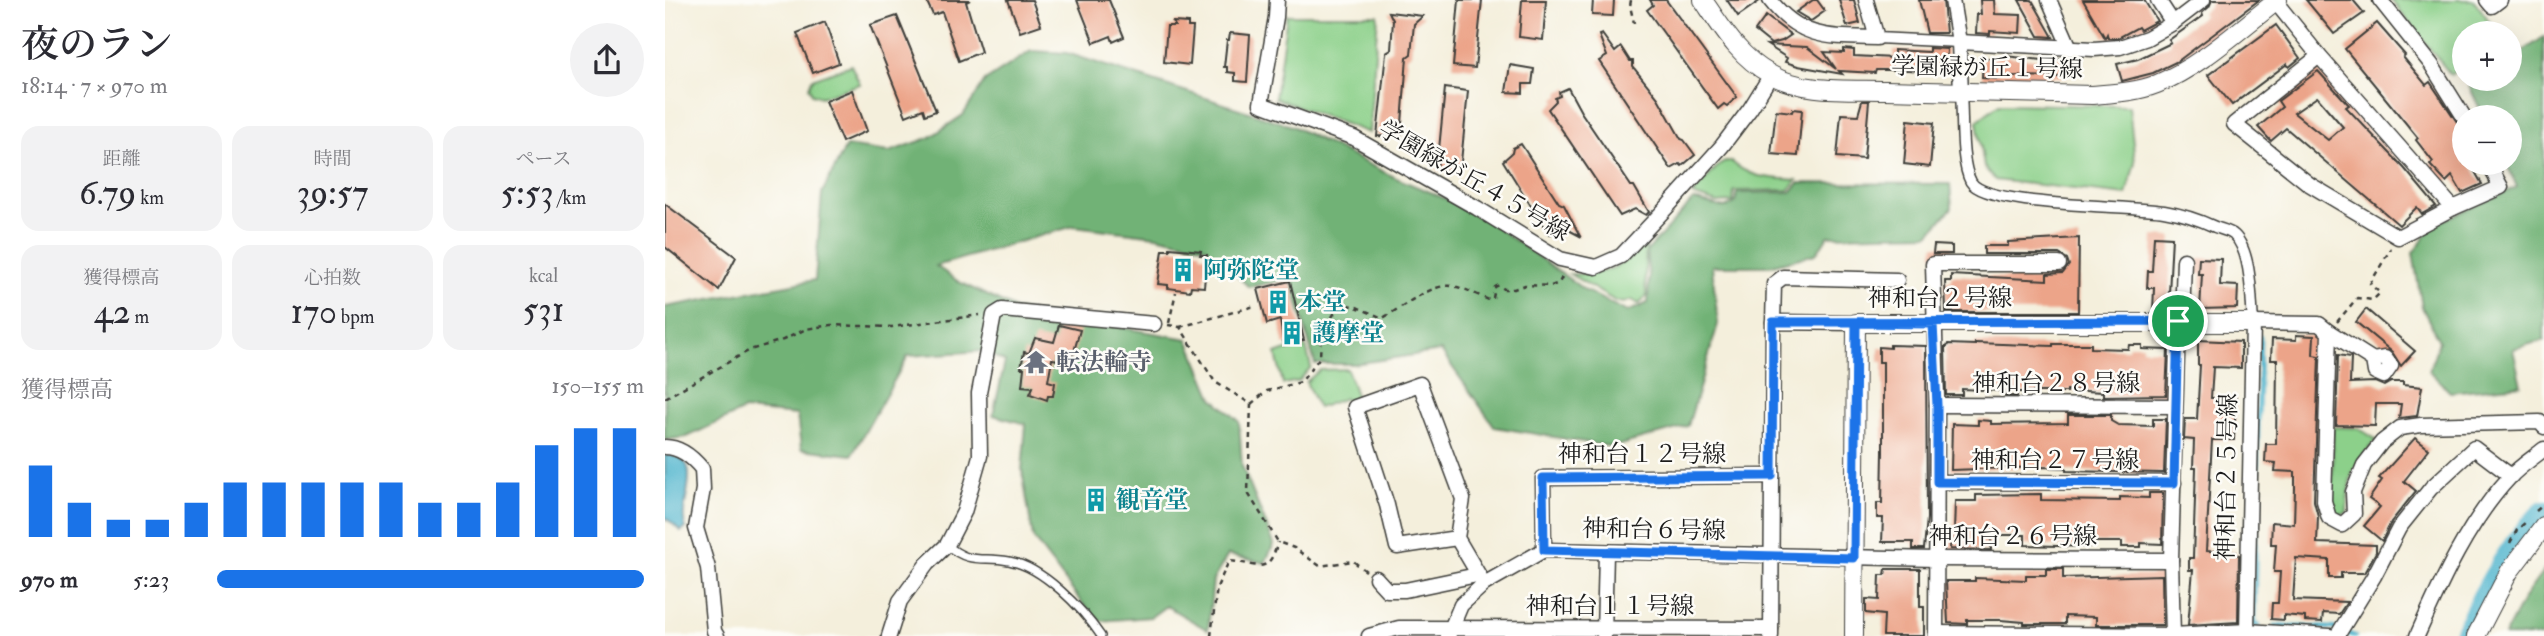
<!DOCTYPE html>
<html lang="ja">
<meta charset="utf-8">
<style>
:root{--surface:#fff;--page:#f2f2f3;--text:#2b2b33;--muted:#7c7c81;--accent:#1a73e8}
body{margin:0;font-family:"IM FELL Double Pica","Noto Serif JP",serif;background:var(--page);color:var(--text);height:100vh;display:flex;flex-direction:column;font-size:26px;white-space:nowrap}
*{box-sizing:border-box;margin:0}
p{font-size:23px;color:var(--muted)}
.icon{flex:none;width:38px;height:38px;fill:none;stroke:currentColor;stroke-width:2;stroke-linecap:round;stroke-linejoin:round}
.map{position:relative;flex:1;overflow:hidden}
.drawer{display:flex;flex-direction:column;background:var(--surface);width:665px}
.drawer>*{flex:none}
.fabs{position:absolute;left:1787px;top:21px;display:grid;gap:14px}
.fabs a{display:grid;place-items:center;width:70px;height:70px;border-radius:50%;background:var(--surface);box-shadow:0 7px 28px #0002;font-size:35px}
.pin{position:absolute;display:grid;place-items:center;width:60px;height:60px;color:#fff;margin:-30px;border:4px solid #fff;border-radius:50%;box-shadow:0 2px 7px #0007}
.round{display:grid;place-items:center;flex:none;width:74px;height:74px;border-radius:37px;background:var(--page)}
.headline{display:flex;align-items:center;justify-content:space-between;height:119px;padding:0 21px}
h1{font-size:38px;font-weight:600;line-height:52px}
.stats{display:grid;grid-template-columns:repeat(3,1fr);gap:10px;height:119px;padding:7px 21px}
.stats div{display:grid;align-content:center;border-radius:18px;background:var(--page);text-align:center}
.stats b{font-size:35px;font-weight:600}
.stats small{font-size:19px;font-weight:400}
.stats p{font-size:19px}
.chart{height:196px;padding:14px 21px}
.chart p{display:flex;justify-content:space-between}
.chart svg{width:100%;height:126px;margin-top:7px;stroke:var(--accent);stroke-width:6}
ul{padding:0 21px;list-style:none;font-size:23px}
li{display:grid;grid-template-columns:112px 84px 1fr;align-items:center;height:52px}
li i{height:18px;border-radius:9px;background:var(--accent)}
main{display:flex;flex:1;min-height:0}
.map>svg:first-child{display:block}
.green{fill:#8cd08a;stroke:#547653;stroke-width:2}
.forest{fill:#71b276;stroke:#466749;stroke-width:2}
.water{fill:#4eb4cd;stroke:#356874;stroke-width:2}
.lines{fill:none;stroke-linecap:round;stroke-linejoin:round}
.stream{stroke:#4eb4cd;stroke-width:4.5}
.river{stroke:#4eb4cd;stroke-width:24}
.building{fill:#eca489;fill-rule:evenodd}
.service-casing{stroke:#3c3c39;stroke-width:10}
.pedestrian-casing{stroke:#3c3c39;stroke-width:13}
.minor-casing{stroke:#3c3c39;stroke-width:17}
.tertiary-casing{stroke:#3c3c39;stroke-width:20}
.path{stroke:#3c3c39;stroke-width:2.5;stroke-dasharray:5 5;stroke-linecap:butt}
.service{stroke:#fff;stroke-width:7}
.pedestrian{stroke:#fff;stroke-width:10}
.minor{stroke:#fff;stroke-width:14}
.tertiary{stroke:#fff;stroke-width:18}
.route-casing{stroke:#fff;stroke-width:14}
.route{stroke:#1a73e8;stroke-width:9}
.labels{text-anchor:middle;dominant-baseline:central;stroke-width:5;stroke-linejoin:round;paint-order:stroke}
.street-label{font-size:24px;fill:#1c1c1c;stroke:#fdfcf7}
.culture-label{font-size:24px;font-weight:bold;fill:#0d838f;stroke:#fdfcf7;text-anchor:start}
.worship-label{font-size:24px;font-weight:bold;fill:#5b616d;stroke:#fdfcf7;text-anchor:start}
</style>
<main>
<section class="drawer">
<div class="headline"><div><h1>夜のラン</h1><p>18:14 · 7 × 970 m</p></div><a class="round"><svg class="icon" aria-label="share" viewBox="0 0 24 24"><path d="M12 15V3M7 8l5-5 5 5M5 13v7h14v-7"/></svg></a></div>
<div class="stats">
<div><p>距離</p><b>6.79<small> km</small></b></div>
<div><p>時間</p><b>39:57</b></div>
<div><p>ペース</p><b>5:53<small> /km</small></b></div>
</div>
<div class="stats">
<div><p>獲得標高</p><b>42<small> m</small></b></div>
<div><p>心拍数</p><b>170<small> bpm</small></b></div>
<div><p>kcal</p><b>531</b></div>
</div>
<div class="chart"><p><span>獲得標高</span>150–155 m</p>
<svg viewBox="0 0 160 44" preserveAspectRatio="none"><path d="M5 44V19M15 44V32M25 44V38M35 44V38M45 44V32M55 44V25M65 44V25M75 44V25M85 44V25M95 44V25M105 44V32M115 44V32M125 44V25M135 44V12M145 44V6M155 44V6"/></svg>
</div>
<ul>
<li><b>970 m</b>5:23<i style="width:100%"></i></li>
</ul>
</section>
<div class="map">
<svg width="1879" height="636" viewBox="0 0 1879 636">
<rect width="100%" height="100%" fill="#fdfcf7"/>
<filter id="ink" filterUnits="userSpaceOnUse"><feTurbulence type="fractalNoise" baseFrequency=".0143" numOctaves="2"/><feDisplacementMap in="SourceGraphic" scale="14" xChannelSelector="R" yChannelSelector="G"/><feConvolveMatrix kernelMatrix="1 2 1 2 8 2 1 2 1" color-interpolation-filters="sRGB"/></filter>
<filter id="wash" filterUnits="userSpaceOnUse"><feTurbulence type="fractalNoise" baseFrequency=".00686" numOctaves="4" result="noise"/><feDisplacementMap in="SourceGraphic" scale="28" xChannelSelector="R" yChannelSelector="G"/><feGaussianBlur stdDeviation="1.57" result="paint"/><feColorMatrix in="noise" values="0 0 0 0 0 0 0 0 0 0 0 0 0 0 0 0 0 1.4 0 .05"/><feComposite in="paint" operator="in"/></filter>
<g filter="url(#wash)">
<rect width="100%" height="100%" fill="#f4efdc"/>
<!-- green -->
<g class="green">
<polygon points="1726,0 1809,0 1830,29 1826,33 1799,33 1799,61 1786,75"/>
<polygon points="622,15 713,15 704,133 610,98"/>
<polygon points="186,65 195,84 156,97 147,94 144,87 147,79"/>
<polygon points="1334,104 1464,106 1470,162 1461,195 1330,180 1319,167 1312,121"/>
<path d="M 1060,162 L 1067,162 C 1086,179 1107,178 1132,180 L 1124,190 L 1069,191 L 1068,202 L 1052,203 L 1027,195 L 1053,166 Z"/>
<path d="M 981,242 C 981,256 978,284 982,296 L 974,304 L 967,300 L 958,303 L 950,301 L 905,274 C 942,275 956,268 981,242 Z"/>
<polygon points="641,347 646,367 634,381 618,384 611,354 622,350"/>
<polygon points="682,369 692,398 682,402 680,398 653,408 641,382 655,370"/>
<path d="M 1668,427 L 1693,428 L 1712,440 C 1686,467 1683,476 1682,513 L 1671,516 L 1667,510 Z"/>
</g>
<!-- forest -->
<g class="forest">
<polygon points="1879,37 1879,340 1848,349 1856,385 1785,392 1764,371 1774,341 1757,307 1748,253 1770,224 1852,187 1841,163 1844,163 1844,117 1819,117 1804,86 1815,79 1844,79 1845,60"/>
<polygon points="366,51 402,53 627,126 729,177 786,201 834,229 921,291 962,312 983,303 984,276 981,252 1028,200 1060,208 1070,203 1072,193 1126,192 1134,183 1285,184 1287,208 1264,234 1163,236 1151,254 1104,266 1047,266 1053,324 1023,426 948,447 830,427 776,351 689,364 650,364 626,279 584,287 541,247 491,236 409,226 271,266 294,282 350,309 523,339 548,398 574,421 577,466 609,544 600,563 563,555 548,580 543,630 501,606 486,617 435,621 417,603 368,538 357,470 361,424 328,415 340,362 318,351 243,356 187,455 136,449 132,415 79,410 22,437 0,440 0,307 150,280 157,193 181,146 224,152 264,138 298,115 320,81"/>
<polygon points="1879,570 1879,636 1839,636 1859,598"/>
</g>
<!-- water -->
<path class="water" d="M 0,455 C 46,456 10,506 21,528 L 16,531 L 0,517 Z"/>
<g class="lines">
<!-- stream -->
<g class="stream">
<polyline points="1594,625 1589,625 1595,337"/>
<polyline points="1610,626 1668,628 1690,636"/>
</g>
<!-- river -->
<path class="river" d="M 1800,636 C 1819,593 1845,545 1879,512"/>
</g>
<g id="blocks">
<!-- building -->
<g class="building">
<polygon points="261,0 305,0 301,2 316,52 294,61 277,12 268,15"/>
<polygon points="343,0 367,0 376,25 355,32"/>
<polygon points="412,0 444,0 459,37 448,42 446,36 429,43"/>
<polygon points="794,0 817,0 810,68 788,66"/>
<polygon points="857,0 881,0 878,40 854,37"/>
<polygon points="928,0 949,0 948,16 927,15"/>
<polygon points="985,0 1001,0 1072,97 1062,106 1059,104 1053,109 982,10 988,5"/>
<polygon points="1062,0 1096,0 1073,16"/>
<polygon points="1148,0 1152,0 1160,11 1146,21 1131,12"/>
<polygon points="1174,0 1189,0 1195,23 1182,26"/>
<polygon points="1254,0 1278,0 1281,33 1262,33"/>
<polygon points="1315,0 1329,0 1330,14 1356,15 1355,33 1325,31 1325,34 1311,33 1312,14 1316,14"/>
<polygon points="1354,0 1367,0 1388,37 1374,36"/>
<polygon points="1418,0 1479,0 1492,21 1475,30 1473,27 1453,38 1443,38 1442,34 1440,38"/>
<polygon points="1547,0 1594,0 1513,61 1488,73 1457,81 1452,64 1473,59 1506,43 1504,40 1538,16 1537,13 1544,7"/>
<polygon points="1641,0 1688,0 1699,13 1669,34"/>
<polygon points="724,12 758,16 749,24 746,54 742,57 736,137 712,136 721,53 726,50 728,20"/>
<polygon points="232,16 271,111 260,115 258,109 241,116 205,25"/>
<polygon points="1101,16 1126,35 1117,41 1106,44 1090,31"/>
<polygon points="160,22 174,63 148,73 132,33"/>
<polygon points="508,22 523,23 523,27 528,27 525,65 499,62 502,26 510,26"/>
<polygon points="1712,23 1740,55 1738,57 1761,85 1765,82 1794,125 1799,137 1799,163 1805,163 1817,184 1797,193 1787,176 1781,182 1765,165 1768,162 1751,140 1753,138 1680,49"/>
<polygon points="1611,25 1635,58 1624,67 1622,64 1567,105 1543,75"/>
<polygon points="565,33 585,35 582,82 570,81 570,73 562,72 562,67 559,67 562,40 564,40"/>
<polygon points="937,34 950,52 956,47 965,61 968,61 968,67 993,98 1016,139 1019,140 1030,155 1017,166 1015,164 1006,169 934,61 942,56 934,35"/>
<polygon points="1102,45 1142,47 1171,69 1159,52 1179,53 1179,49 1189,50 1189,56 1229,58 1229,50 1264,52 1264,48 1282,49 1281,73 1243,70 1211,70 1210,73 1174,71 1177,74 1133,66 1120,62 1122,58"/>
<polygon points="1340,56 1387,61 1385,58 1415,59 1404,65 1403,77 1335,76 1335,79 1317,78 1318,58 1340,58"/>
<polygon points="845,65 869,69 867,84 858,84 858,93 841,92"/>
<path d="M 1653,71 L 1684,105 L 1681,107 L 1739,168 L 1771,206 L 1757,214 L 1752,207 L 1734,225 L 1621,128 L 1606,141 L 1604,139 L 1593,127 L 1617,107 L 1613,101 ZM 1652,97 L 1678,127 L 1663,140 L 1629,113 Z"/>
<polygon points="780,88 803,91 795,172 772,170"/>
<polygon points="903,88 916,112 966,186 969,186 984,212 981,215 970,209 955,216 883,109 891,101 890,98 895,96 894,92"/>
<polygon points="187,90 202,131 177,142 160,101"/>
<polygon points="1197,101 1204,101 1199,159 1172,157 1176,114 1193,115"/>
<polygon points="1128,109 1137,110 1133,156 1106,154 1111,110 1127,112"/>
<polygon points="1243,120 1269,123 1265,167 1239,164"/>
<polygon points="856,144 894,203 899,205 915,236 898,227 884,235 838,161 847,153 848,148"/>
<polygon points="0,204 71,257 54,290 0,247"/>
<polygon points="1489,236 1507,237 1503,312 1488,312 1489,288 1482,288 1483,271 1487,271"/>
<polygon points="1414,238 1413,312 1281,312 1280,281 1286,281 1286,275 1382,280 1382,274 1398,273 1404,265 1402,259 1394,254 1319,254 1319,246 1343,246 1343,242"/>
<polygon points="1269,245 1287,246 1287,254 1268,254"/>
<polygon points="505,248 536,251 535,255 542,255 539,287 526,286 525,291 503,288 503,285 493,284 498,250 505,250"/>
<polygon points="1534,258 1556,259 1555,285 1573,286 1572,308 1535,309 1537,274 1533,274"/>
<polygon points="625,281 639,340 619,345 615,320 602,324 593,289"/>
<polygon points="1701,309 1750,351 1736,366 1727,352 1691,322"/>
<polygon points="394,325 415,330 406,362 387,359 383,381 390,383 388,396 383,396 382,400 365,394 368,387 357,386 359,368 356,368 359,352 364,353 370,338 389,342"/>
<polygon points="1631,335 1649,336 1648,355 1654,356 1649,501 1653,516 1652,543 1711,545 1711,552 1699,573 1676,573 1676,578 1664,578 1664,560 1631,558 1628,600 1682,602 1674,614 1658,613 1657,622 1640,621 1640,617 1619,615 1619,620 1606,619 1607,603 1613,603 1615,572 1609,572 1611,544 1606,544 1607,522 1629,524 1630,488 1630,472 1610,471 1611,463 1600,462 1601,444 1611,444 1612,360 1606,360 1607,339 1631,340"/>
<polygon points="1533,340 1576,342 1576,368 1548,367 1546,398 1571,398 1569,440 1547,440 1541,551 1571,552 1571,554 1574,555 1573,622 1523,625 1528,570 1524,570 1524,558 1528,558 1531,468 1528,468 1529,440 1519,439 1520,419 1532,419 1535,365 1533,365"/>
<polygon points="1310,343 1388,346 1388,344 1426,344 1426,348 1463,349 1464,345 1477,345 1477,349 1503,350 1501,395 1438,396 1438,392 1402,390 1402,392 1352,392 1352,396 1340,396 1340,391 1297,389 1297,395 1281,395 1280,347 1282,347 1283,344 1310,345"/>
<polygon points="1225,345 1261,346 1262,518 1259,549 1248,549 1248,542 1217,542 1218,518 1212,518 1212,503 1217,503 1218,452 1218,362 1214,362 1214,347 1225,348"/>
<polygon points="1673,355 1686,357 1685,383 1710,382 1719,386 1726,382 1738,382 1738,385 1757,387 1752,416 1734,418 1736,404 1711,404 1710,426 1671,425"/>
<polygon points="1403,415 1446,415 1446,421 1453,425 1488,426 1488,419 1501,419 1499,473 1401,471 1401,468 1376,467 1286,470 1287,424 1313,425 1313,420 1326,421 1326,424 1403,423"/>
<polygon points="1750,438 1764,449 1739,481 1751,491 1726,522 1717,541 1699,526 1715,507 1704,499 1717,480 1714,478"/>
<polygon points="425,491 439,493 438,510 422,508"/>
<polygon points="1484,493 1498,493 1497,544 1476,543 1476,547 1457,547 1457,542 1425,542 1424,547 1360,545 1360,535 1326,535 1326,550 1285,549 1286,533 1289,533 1290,501 1311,501 1311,495 1376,494 1376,500 1455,501 1455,497 1484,498"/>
<polygon points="1221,569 1255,569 1255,607 1259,607 1259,636 1218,636 1219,615 1201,613 1201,599 1214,600 1215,575 1220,575"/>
<polygon points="1381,569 1398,569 1398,578 1497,575 1498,625 1431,625 1431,617 1400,616 1400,624 1359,624 1359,622 1335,620 1302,620 1302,624 1283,623 1281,581 1310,581 1310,578 1361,580 1361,575 1381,575"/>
</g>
</g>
</g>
<g filter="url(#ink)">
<use href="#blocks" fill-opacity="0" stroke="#3c3c39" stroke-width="2"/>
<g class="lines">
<!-- service casing -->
<g class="service-casing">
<path id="service" d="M 282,545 C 305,565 317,556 344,561 C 378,567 417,608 436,636"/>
</g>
<!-- pedestrian casing -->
<g class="pedestrian-casing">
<g id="pedestrian">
<polyline points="1212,38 1294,42"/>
<path d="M 1296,93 C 1298,117 1295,162 1306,182 C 1321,207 1465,205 1499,211 C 1517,214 1533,219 1550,227 C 1555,229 1565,231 1569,235 C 1587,252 1586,300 1588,323"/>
</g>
</g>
<!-- minor casing -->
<g class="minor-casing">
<g id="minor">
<polyline points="612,0 611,17 596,104 689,138 812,208 895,259 931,267 956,256 1004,205 1057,146 1085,109 1106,75"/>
<path d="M 1105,0 C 1136,40 1166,37 1212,38 L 1201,0"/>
<polyline points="1287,0 1294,42 1296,93"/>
<polyline points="1384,0 1405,48"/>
<polyline points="1493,0 1508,23"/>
<polyline points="1609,0 1654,56 1788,208"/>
<polyline points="1715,0 1766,64 1799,117"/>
<polyline points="1822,0 1827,6 1835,0"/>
<polyline points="1294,42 1429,49 1455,47 1482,38 1508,23 1538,0"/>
<polyline points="1654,56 1569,124 1644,184 1733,237 1788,208 1836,187 1823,163"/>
<polyline points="1517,321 1519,260"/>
<polyline points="1108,322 1109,284 1118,277 1232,280"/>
<polyline points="1664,332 1708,360 1720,358 1726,366 1719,376 1710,372 1708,360"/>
<polyline points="1272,405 1510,406"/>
<path d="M 0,447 C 16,447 28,458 37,469 L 38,489 L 31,528 L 43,568 L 49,631 L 52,636"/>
<polyline points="1272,482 1509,483"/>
<polyline points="792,538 798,499 755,384 690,407 722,505 732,547 792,538 819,584"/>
<polyline points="879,550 878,478 1107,476"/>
<polyline points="711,578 722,590 740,590 812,575"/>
<polyline points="1582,631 1588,323 1654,324 1664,332 1659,501 1664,518 1677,525 1689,514 1688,492 1699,465 1717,442 1735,428 1756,425 1875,422 1879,427"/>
<polyline points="1271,633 1508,635 1582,631 1665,636"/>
<polyline points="939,635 941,553"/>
<polyline points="224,636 235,601 262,564 282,545 299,512 315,456 314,393 329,315 337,310 489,324"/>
<polyline points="704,636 734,628 1106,629"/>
<polyline points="783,636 796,605 819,584 879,550 1270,559 1506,560"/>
<polyline points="1106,636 1108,322 1191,323"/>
<polyline points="1271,636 1272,405 1268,264 1394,264"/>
<polyline points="1508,636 1506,560 1513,321"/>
<polyline points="1672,636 1709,576 1734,528 1766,488 1809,448 1846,476"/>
<path d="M 1752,636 C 1777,580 1803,522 1845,477 C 1855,466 1868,458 1879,449"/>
</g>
</g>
<!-- tertiary casing -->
<g class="tertiary-casing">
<g id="tertiary">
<path d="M 1038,0 C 1057,28 1074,57 1105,74 C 1137,93 1183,89 1220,90 C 1289,92 1358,93 1427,95 C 1449,93 1472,92 1492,84 C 1535,67 1576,28 1613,0"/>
<polyline points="1189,636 1191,323 1588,323"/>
<polyline points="1811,636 1844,572 1879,526"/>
</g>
</g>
<!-- path -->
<g class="path">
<polyline points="966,0 965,6 969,23"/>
<polyline points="1672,322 1692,298 1708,300 1715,293 1705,284 1726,248"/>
<polyline points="504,323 511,292"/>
<polyline points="503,325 515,327 550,382 586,404"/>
<polyline points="515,327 590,306"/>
<polyline points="0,398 85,350 118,340 141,329 166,325 227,327 315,315"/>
<path d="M 586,404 L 602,391 L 636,382 L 655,357 L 656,337 L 661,326 L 671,311 L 679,305 L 689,306 L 718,318 C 736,308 767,283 787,286 C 800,288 812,295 824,300 L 828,298 L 830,287 L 834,285 L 839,289 L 849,289 L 860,285 L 886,286 L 894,283 L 898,275"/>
<polyline points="586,404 583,493 613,542 629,548 655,566 688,561 701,571"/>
<polyline points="1871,511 1879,504"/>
<polyline points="1845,543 1852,530 1862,521"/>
<path d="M 546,636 L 552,587 L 564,561 C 593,563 602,578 613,542"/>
</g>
<!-- service -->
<use href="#service" class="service"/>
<!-- pedestrian -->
<use href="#pedestrian" class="pedestrian"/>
<!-- minor -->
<use href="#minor" class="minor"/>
<!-- tertiary -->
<use href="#tertiary" class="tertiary"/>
</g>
</g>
<g class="lines" filter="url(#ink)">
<!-- route casing -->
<g class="route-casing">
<polyline id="route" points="1513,321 1108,322 1107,476 878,478 879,550 1189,558 1191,323 1268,324 1272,405 1272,482 1509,483 1513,321"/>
</g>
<!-- route -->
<use href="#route" class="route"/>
</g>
<!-- icons -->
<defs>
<g id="building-bare" transform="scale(1.89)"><path d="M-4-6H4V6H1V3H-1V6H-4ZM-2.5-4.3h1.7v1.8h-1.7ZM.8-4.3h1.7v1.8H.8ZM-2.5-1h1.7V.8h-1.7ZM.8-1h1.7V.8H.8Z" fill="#0f9aa8" stroke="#fdfcf7" stroke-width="2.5" paint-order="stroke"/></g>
<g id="temple-bare" transform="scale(1.89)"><path d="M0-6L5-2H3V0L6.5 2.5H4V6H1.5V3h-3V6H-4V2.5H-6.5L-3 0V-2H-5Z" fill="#6b7280" stroke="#fdfcf7" stroke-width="2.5" paint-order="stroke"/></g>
</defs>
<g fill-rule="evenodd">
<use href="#building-bare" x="518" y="270"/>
<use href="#building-bare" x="613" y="302"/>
<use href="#building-bare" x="627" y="333"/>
<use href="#temple-bare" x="371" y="362"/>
<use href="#building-bare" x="431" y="500"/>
</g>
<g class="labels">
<!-- street labels -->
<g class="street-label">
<text transform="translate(1322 68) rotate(1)">学園緑が丘１号線</text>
<text transform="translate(809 181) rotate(30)">学園緑が丘４５号線</text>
<text x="1275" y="298">神和台２号線</text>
<text x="1391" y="383">神和台２８号線</text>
<text x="977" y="454">神和台１２号線</text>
<text x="1390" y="460">神和台２７号線</text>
<text transform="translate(1562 477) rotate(-89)">神和台２５号線</text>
<text transform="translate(989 530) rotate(1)">神和台６号線</text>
<text x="1348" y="536">神和台２６号線</text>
<text x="945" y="606">神和台１１号線</text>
</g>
<!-- culture labels -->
<g class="culture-label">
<text x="538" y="270">阿弥陀堂</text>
<text x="633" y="302">本堂</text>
<text x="647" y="333">護摩堂</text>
<text x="451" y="500">観音堂</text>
</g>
<!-- worship labels -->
<g class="worship-label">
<text x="391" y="362">転法輪寺</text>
</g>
</g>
</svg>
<div class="fabs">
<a>+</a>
<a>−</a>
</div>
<div class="pin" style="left:1513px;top:321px;background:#1e9e55"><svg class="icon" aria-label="arrive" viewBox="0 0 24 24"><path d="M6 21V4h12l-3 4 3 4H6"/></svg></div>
</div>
</main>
